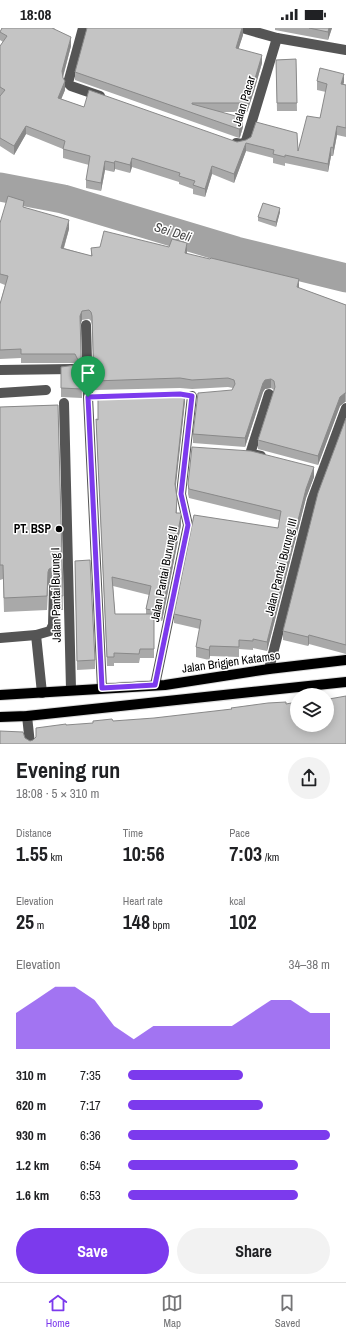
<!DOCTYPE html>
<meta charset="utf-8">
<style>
:root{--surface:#fff;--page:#f2f2f2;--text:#202124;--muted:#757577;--line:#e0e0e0;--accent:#7c3aed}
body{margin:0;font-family:"Archivo Narrow",sans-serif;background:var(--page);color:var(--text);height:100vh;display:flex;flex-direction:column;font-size:15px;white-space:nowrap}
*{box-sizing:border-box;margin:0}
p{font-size:13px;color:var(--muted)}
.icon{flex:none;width:22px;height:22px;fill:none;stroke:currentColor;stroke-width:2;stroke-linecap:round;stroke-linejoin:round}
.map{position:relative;height:716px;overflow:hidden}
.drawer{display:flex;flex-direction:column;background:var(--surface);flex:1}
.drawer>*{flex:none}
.fabs{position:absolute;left:290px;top:660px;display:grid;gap:8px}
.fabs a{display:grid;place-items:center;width:44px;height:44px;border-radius:50%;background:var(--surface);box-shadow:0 2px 10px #0003;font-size:20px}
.pin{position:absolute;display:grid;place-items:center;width:34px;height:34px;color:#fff;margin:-41px -17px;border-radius:50% 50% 50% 0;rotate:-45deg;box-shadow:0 0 4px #0007}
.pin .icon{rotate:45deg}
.round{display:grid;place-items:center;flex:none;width:42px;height:42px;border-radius:21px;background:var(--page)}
.head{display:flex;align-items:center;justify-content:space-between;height:68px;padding:0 16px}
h1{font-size:22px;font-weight:700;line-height:30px}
.stats{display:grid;grid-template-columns:repeat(3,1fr);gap:6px;height:68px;padding:4px 16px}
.stats div{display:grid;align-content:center}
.stats b{font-size:20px;font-weight:700}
.stats small{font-size:11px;font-weight:400}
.stats p{font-size:11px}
.chart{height:112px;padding:8px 16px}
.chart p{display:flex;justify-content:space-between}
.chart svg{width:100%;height:72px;margin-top:4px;fill:var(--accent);opacity:.7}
.button{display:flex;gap:8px;margin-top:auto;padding:8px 16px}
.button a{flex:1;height:46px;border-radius:24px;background:var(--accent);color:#fff;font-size:16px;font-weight:700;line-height:46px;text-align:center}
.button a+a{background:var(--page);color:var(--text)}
ul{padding:0 16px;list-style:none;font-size:13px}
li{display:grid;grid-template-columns:64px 48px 1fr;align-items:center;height:30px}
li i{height:10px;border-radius:5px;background:var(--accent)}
.status{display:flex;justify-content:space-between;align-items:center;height:28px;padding:0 20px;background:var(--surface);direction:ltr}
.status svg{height:11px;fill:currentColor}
.tabs{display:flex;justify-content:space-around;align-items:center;height:56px;border-top:1px solid var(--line);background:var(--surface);font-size:11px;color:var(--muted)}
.tabs a{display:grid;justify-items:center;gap:2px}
.tabs .active{color:var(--accent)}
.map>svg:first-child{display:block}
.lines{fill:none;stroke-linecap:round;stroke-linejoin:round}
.river{stroke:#a3a3a3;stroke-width:29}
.major-casing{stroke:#dbdbdb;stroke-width:12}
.minor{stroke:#555;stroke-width:10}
.major{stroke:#000;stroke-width:10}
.wall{fill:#a9a9a9;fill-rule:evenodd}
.shaded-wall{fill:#898989}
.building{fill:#c4c4c4;stroke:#898989}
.route-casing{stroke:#fff;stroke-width:8}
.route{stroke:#7c3aed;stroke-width:5}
.poi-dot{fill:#000;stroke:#fff;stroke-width:1.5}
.labels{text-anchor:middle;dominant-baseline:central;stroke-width:3;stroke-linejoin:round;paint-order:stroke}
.street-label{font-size:12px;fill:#000;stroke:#fff}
.poi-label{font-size:12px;font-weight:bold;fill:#000;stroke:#fff;text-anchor:end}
.water-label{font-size:13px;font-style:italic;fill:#444;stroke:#fff}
</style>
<div class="status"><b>18:08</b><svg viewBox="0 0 49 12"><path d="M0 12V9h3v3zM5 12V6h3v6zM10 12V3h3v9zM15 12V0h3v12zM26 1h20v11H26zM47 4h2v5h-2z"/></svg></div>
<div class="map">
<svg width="346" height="716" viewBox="0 0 346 716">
<rect width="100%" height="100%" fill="#fff"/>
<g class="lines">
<!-- river -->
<polyline class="river" points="0,159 63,171 236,223 346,250"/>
<!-- major casing -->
<g class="major-casing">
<g id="major">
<polyline points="0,667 165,657 269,641 346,632"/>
<polyline points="0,689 27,688 346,654"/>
</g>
</g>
<!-- minor -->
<g class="minor">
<polyline points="83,0 68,55 71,58 100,68"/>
<polyline points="242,0 277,10 346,22"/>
<polyline points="236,115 242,116 246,113 277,10"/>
<polyline points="86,297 88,369 102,660"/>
<polyline points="0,342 72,341"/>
<polyline points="0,365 46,362"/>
<polyline points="64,375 71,661"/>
<polyline points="261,428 252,426 251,423 269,366"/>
<polyline points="36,607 42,665"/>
<polyline points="0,610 36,607 50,603 53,597 54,559"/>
<polyline points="269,641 312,472 346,380"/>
<polyline points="155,657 188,497 181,466 192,368"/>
<polyline points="27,688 30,716"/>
</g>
<!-- major -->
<use href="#major" class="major"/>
</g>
<!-- wall -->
<g class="wall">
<polygon points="2,0 55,0 54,1 71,18 63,49 65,62 61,71 84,79 237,114 246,112 298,123 320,90 326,64 317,62 317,53 344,54 343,56 346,57 346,109 337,107 333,128 331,128 328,144 285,135 285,138 273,135 273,130 246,123 234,155 212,146 205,169 193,166 193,161 179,156 179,154 132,139 130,145 115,141 114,144 105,142 101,163 86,160 86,152 89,137 63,130 63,121 26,106 14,127 0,118 0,18 3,14 0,12 0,4"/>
<polygon points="243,0 243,7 238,21 262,35 254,63 247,84 220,84 243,99 240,109 239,110 75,52 75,44"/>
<polygon points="275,0 332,0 328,12 275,2"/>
<polygon points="296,31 297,83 277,83 276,32"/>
<polygon points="24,179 69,201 64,220 91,228 91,220 187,224 187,226 299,260 346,277 346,374 345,374 340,378 318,437 258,421 258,412 274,362 271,360 265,361 263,364 245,419 193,415 193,406 232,362 233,360 228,359 192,361 180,360 94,362 92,297 91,293 89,291 82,292 80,297 82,370 61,369 61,339 76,337 75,335 21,335 21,330 0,331 0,276 5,257 0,255 0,195"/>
<polygon points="280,184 276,199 258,193 258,189"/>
<path d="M 185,373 L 175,460 L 177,479 L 177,485 L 181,497 L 162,593 L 154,591 L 154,630 L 140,630 L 139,635 L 114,635 L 114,638 L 107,638 L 96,391 ZM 113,558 L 149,567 L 146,581 L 146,586 L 115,586 Z"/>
<polygon points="58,377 63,582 60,582 60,556 58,554 54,553 49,555 48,558 47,582 4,584 3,551 0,552 0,379"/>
<polygon points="346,390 346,626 309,616 308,618 283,612 283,603"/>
<polygon points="314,449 306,470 267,623 253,620 253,622 239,621 239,629 210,628 209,632 196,629 196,619 200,601 174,595 174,586 278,500 279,492 189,470 188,466 188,456"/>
<polygon points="75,533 95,632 95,641 77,642"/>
</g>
<!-- shaded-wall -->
<g class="shaded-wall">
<polygon points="242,0 243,0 243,7 236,29 236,20"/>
<polygon points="329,0 332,0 328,12 328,4"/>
<polygon points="71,9 71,18 62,52 62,43"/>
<polygon points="262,27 262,35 254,63 247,84 247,75"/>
<polygon points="344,46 344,54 341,65 341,56"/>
<polygon points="65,53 65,62 58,79 58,70"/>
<polygon points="243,90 243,99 240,109 239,110 239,101"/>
<polygon points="26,98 26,106 14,127 14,118"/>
<polygon points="337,98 337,107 333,128 333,120"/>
<polygon points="246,115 246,123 234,155 234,146"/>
<polygon points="331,119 331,128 328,144 328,136"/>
<polygon points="132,130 132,139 130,145 130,137"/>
<polygon points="105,133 105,142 101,163 101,155"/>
<polygon points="115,133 115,141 114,144 114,135"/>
<polygon points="212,138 212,146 205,169 205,161"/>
<polygon points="280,180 280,184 276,199 276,194"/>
<polygon points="69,192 69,201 61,229 61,220"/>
<polygon points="187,215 187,224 185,234 185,225"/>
<polygon points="299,251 299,260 297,259"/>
<polygon points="82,283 82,292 80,297 80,288"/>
<polygon points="271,351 271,360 265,361 263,364 245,419 245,410 263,355 265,352"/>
<polygon points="185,364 185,373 175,466 175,456"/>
<polygon points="345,365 345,374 340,378 318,437 318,428 340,369"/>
<polygon points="314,439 314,449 306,470 267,623 267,614 306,461"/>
<polygon points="181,488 181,497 162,593 162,584"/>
<polygon points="54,539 54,553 49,555 48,558 47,582 48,544 49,541"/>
<polygon points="309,607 309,616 308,618 308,609"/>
<polygon points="210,618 210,628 209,632 209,622"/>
</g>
<!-- building -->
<g class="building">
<polygon points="2,0 52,0 71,9 62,43 63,50 65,53 58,70 84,79 89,62 237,114 246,112 251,109 256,94 297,105 298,123 307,88 320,90 327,56 317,53 320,40 344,46 341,56 346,57 346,100 337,98 333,120 331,119 328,136 285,127 285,129 273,126 274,122 246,115 234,146 212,138 205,161 193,157 195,153 179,148 180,145 132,130 130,137 115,133 114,135 105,133 101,155 86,152 90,128 63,121 65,113 26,98 14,118 0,110 0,68 5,62 0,59 0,18 7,8 0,4"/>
<polygon points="87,0 242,0 236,20 262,27 254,54 247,75 192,75 192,76 243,90 240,101 239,101 75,44"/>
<polygon points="309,0 329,0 328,4"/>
<polygon points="296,31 297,75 277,75 276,32"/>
<polygon points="8,168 24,173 23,179 69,192 61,220 92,228 91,220 100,219 104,203 169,219 172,211 187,215 185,225 210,231 211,230 299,251 297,259 346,277 346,365 345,365 340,369 318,428 258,412 275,359 274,353 271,351 265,352 263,355 245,410 193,406 198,365 232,362 235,356 234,352 228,350 192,352 180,350 94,353 92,288 91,284 89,282 82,283 80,288 82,361 61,360 61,339 76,337 78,332 75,326 21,326 21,321 0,322 0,276 8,248 0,246 0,195"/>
<polygon points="263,175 280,180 276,194 258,189"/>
<polygon points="180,363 185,364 175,456 177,470 176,485 181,485 181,488 162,584 146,581 151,558 112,549 115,586 154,586 154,621 140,621 139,626 114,625 114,629 107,629 96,391 98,392 98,366"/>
<polygon points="58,377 63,568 60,568 60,542 58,540 54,539 49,541 48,544 47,568 4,570 3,537 0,537 0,379"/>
<polygon points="346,390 346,617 309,607 308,609 283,603 318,465"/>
<polygon points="192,419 251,423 314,439 306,461 267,614 253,611 253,613 239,612 239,619 210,618 209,622 196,619 201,592 174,586 194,487 278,500 281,483 189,461 188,456"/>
<polygon points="90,532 95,632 77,633 75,533"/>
<polygon points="346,668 346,716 0,716 0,703 23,704 25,710 30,713 33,712 36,709 36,700 66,696 66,697 93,695 93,693 112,691 113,693 154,690 232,681 231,680 268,675 286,674 286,676 297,674 297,697 327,697 327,670 328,670 329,671"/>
</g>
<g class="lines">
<!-- route casing -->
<g class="route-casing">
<polygon id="route" points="180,366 192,368 181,466 188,497 155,657 102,660 88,369"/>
</g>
<!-- route -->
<use href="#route" class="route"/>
</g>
<!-- markers -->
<circle class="poi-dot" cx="59" cy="501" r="4"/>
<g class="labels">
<!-- street labels -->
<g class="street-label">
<text transform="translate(244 73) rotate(-73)">Jalan Pacar</text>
<text transform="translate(281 539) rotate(-76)">Jalan Pantai Burung III</text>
<text transform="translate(164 546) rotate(-79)">Jalan Pantai Burung II</text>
<text transform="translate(56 567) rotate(-91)">Jalan Pantai Burung I</text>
<text transform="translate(231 634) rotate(-8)">Jalan Brigjen Katamso</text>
</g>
<!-- poi labels -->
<g class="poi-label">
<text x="51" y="501">PT. BSP</text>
</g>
<!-- water labels -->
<g class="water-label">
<text transform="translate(173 204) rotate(17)">Sei Deli</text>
</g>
</g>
</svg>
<div class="fabs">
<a><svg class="icon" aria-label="layers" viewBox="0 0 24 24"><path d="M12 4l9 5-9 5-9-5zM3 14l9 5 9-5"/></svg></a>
</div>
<div class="pin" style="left:88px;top:369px;background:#1e9e55"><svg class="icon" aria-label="arrive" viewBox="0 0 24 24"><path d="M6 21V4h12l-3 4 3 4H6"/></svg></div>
</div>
<section class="drawer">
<div class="head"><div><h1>Evening run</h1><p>18:08 · 5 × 310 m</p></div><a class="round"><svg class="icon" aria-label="share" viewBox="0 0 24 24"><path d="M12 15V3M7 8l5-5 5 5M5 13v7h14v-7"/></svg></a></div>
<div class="stats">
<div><p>Distance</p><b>1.55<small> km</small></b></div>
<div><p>Time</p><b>10:56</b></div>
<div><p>Pace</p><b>7:03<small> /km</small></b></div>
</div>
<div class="stats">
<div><p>Elevation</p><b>25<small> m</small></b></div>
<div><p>Heart rate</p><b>148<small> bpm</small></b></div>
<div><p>kcal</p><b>102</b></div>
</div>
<div class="chart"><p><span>Elevation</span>34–38 m</p>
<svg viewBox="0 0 160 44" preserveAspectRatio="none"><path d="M0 44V22L10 14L20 6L30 6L40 14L50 30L60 38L70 30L80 30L90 30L100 30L110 30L120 22L130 14L140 14L150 22L160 22V44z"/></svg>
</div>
<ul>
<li><b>310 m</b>7:35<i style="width:57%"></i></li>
<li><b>620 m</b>7:17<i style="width:67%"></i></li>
<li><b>930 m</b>6:36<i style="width:100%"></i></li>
<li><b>1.2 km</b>6:54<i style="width:84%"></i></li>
<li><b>1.6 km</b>6:53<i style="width:84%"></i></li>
</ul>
<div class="button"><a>Save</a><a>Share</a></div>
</section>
<nav class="tabs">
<a class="active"><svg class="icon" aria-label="home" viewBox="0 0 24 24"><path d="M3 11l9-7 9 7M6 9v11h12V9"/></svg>Home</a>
<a><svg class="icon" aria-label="map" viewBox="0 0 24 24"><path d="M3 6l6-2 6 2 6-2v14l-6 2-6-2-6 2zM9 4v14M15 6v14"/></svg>Map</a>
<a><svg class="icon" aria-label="saved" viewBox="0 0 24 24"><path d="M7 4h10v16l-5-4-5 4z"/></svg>Saved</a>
</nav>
